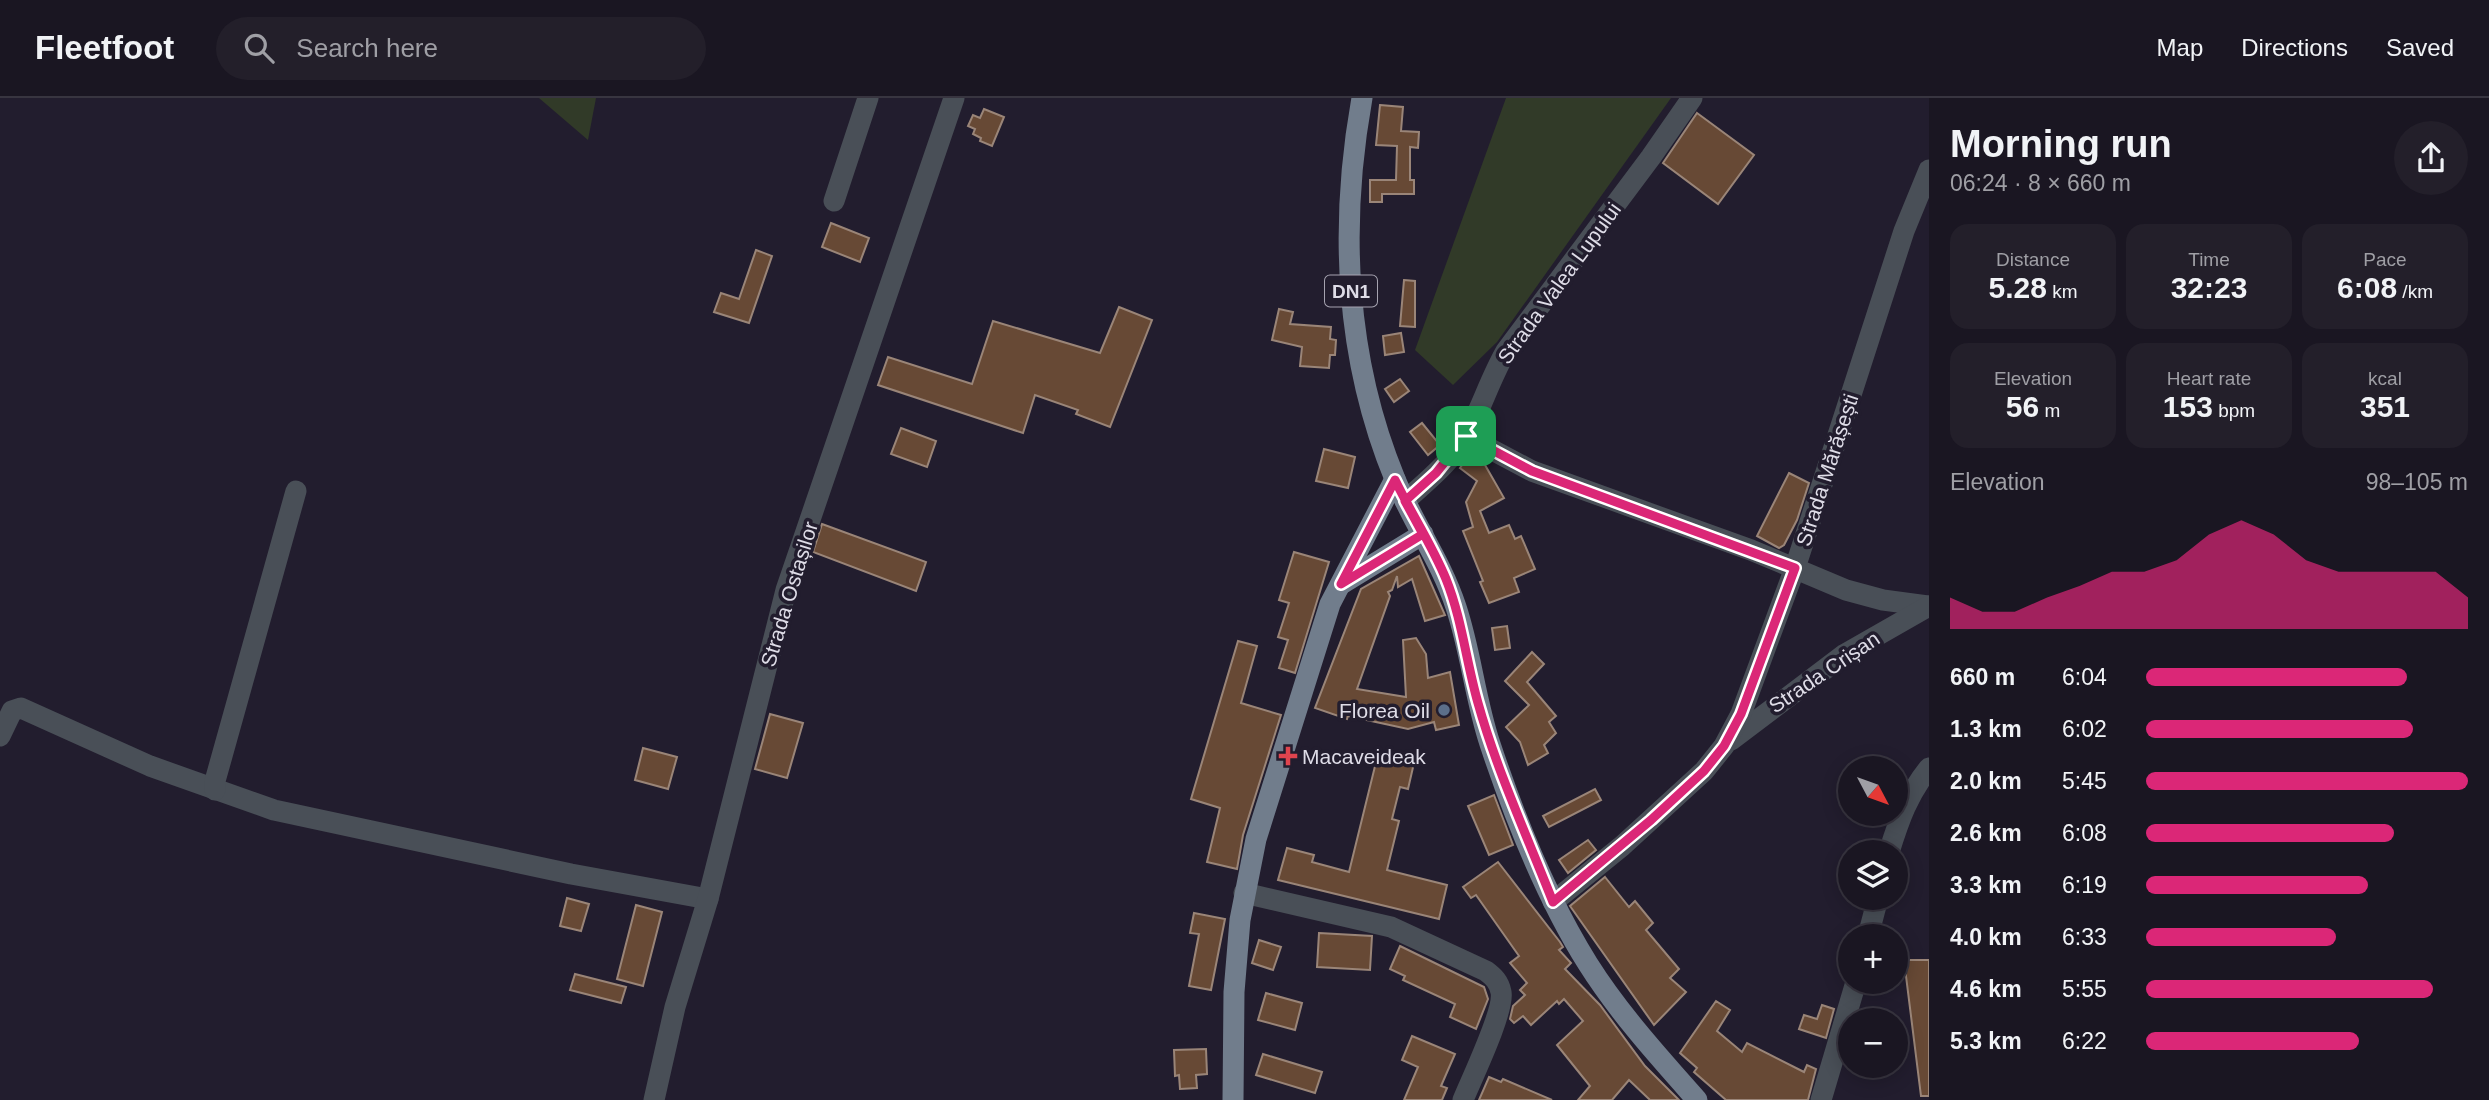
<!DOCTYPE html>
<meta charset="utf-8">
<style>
:root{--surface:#1a1622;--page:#231f2a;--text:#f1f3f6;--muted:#9f9fa5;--line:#383540;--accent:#db2777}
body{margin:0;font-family:Arial,sans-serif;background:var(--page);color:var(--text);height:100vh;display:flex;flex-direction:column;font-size:26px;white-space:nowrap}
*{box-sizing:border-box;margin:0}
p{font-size:23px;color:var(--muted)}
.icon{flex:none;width:38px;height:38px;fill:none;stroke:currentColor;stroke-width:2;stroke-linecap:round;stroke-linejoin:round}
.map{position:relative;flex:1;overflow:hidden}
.details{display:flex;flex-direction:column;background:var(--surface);width:560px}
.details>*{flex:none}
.needle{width:46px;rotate:131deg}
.fabs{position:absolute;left:1838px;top:658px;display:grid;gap:14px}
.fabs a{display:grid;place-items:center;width:70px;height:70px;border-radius:50%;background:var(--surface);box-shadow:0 4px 18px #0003,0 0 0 2px var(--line);font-size:35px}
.pin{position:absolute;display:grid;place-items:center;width:60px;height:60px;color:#fff;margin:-30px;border-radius:14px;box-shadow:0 4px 10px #0006}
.round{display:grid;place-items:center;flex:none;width:74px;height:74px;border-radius:37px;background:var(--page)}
.summary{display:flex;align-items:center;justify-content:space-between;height:119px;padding:0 21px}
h1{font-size:38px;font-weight:700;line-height:52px}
.metrics{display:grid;grid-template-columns:repeat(3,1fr);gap:10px;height:119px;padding:7px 21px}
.metrics div{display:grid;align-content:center;border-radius:18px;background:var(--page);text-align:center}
.metrics b{font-size:30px;font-weight:700}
.metrics small{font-size:19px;font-weight:400}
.metrics p{font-size:19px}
.chart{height:196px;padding:14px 21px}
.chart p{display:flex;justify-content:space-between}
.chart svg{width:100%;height:126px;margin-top:7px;fill:var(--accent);opacity:.7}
ul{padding:0 21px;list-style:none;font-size:23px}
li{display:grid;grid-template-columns:112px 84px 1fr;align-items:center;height:52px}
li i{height:18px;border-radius:9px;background:var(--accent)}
header{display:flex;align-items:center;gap:42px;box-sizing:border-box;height:98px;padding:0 35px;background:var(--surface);border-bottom:2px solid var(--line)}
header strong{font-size:33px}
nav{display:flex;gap:38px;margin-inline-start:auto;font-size:24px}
.search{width:490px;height:63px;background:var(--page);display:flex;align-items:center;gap:18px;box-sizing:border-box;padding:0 24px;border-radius:38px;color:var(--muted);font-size:26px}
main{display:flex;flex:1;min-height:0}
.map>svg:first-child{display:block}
.green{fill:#313a28}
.building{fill:#674935;stroke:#9a8578;stroke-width:2}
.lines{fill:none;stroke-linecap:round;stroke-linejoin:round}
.minor{stroke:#494f57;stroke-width:21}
.major{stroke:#717d8c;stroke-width:21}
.route-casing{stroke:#fff;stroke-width:14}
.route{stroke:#db2777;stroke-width:9}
.service-dot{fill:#5c6f8a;stroke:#221d2e;stroke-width:2.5}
.health-dot{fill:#e0444e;stroke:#221d2e;stroke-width:2.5}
.labels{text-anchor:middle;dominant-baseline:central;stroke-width:7;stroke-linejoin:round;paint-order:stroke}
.shield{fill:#221d2e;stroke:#a6a3b0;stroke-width:2}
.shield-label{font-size:19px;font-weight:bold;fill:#dedce7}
.street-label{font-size:21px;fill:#dedce7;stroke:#221d2e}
.poi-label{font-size:21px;fill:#dedce7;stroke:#221d2e;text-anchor:end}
</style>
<header>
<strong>Fleetfoot</strong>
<div class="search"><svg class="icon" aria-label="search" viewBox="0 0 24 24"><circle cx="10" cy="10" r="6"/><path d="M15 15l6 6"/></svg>Search here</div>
<nav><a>Map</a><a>Directions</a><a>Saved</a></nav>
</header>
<main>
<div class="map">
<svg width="1929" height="1002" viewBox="0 0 1929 1002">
<rect width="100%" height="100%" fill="#221d2e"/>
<!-- green -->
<g class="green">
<polygon points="539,0 596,0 588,42"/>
<polygon points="1506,0 1671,0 1497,244 1453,287 1415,252"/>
</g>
<!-- building -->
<g class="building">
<polygon points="1380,7 1403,9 1401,33 1419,34 1418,50 1410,49 1410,82 1414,82 1414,96 1382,96 1382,104 1370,104 1370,82 1396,82 1397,48 1376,47"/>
<polygon points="984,11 1004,19 992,48 980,43 981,40 973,36 975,31 968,28 973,17 980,20"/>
<polygon points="1697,15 1754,57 1718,106 1663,65"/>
<polygon points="831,125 869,140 860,164 822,149"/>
<polygon points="756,152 772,158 749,225 714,214 721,195 739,201"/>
<polygon points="1404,182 1415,183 1415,229 1400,228"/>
<polygon points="1119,209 1152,222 1110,329 1076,316 1078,312 1035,297 1023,335 878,287 888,259 972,286 993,223 1100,255"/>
<polygon points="1279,211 1293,214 1290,226 1331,229 1330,241 1336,242 1335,257 1330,257 1329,270 1300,268 1302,249 1272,242"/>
<polygon points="1401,235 1404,254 1385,257 1383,238"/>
<polygon points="1400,281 1409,293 1394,304 1385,291"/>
<polygon points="1422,325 1440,347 1428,357 1410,334"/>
<polygon points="901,330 936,343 927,369 891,356"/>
<polygon points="1324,351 1355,359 1348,390 1316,383"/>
<polygon points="1470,356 1485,367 1504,400 1480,413 1489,435 1509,427 1515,441 1521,438 1535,471 1514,480 1519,494 1489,505 1480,484 1483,483 1463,433 1473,429 1466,404 1477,383 1460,370"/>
<polygon points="1789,375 1809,385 1797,422 1784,447 1779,450 1757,438"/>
<polygon points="822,426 926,464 916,493 813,454"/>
<polygon points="1294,454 1329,464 1295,575 1279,570 1288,542 1278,539 1289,505 1279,502"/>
<polygon points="1419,458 1445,517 1425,523 1412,481 1398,489 1397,478 1392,492 1388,494 1390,498 1357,591 1406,599 1403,542 1416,540 1426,556 1428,580 1450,574 1459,627 1436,632 1434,624 1408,631 1348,618 1347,621 1315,610 1361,491"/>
<polygon points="1507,528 1510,550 1495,552 1492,530"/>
<polygon points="1238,543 1257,548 1241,605 1281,617 1243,737 1237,771 1207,764 1220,710 1191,701"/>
<polygon points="1532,554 1544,566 1527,584 1556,618 1549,624 1556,635 1544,647 1548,655 1528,667 1520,644 1506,629 1529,607 1505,583"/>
<polygon points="770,616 803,625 787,680 755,671"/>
<polygon points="643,650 677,659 668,691 635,682"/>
<polygon points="1378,656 1414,665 1408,691 1400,689 1392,721 1399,723 1387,772 1447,787 1439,821 1278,782 1287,750 1314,757 1312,764 1349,774"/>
<polygon points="1595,691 1601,702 1549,729 1543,718"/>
<polygon points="1494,697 1513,747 1489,757 1468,708"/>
<polygon points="1588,742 1596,752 1568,775 1559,762"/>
<polygon points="1498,764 1560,844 1563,849 1559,852 1571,865 1565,871 1600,907 1645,968 1679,1002 1650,1002 1629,982 1612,1002 1578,1002 1590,988 1557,947 1583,923 1564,901 1559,906 1557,903 1531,927 1523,918 1514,925 1510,921 1513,908 1525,897 1520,892 1527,885 1510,865 1519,858 1476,797 1471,800 1463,789"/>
<polygon points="1605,779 1629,809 1635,803 1653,825 1646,832 1679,871 1670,880 1686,894 1654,927 1570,808"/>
<polygon points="567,800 589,806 581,833 560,828"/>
<polygon points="636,807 662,814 643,888 617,881"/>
<polygon points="1194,815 1225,821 1211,892 1189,888 1199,836 1190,835"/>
<polygon points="1319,835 1372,838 1370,872 1317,869"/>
<polygon points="1259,842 1281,849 1273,872 1252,865"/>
<polygon points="1400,848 1484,889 1488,901 1476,931 1450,919 1455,906 1403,882 1405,878 1390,871"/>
<polygon points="1904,862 1929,862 1929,998 1921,998"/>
<polygon points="575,876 626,889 621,905 570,892"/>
<polygon points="1266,895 1302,905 1295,932 1258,922"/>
<polygon points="1716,903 1730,912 1717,933 1742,954 1747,945 1804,974 1807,967 1816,971 1808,1002 1726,1002 1694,974 1697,970 1680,955"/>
<polygon points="1822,907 1834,911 1826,940 1799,931 1804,917 1817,921"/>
<polygon points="1412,938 1455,956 1441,988 1447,990 1442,1002 1404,1002 1418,969 1402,962"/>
<polygon points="1206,951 1207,976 1196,977 1197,990 1180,991 1179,977 1175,978 1174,952"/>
<polygon points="1263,956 1322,974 1315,995 1256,977"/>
<polygon points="1489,979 1501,984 1503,981 1552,1002 1479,1002"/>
</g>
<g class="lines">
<!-- minor -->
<g class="minor">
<polyline points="834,103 868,0"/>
<polyline points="1466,338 1532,373 1751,452 1846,492 1883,502 1929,508"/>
<path d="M 1405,403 C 1427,383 1451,364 1466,338 C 1481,311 1490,281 1506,253 L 1651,59 L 1692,0"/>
<polyline points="0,638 12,613 21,610 150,668 274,712 571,776 708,801"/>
<polyline points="1731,642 1845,556 1929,508"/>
<polyline points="215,692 215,683 296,393"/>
<path d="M 1889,754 C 1899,722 1908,696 1929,670"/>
<path d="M 1244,795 L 1391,829 L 1486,873 C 1494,879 1499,884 1501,894 C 1505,912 1471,982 1463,1002"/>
<polyline points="1553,804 1622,748 1704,673 1724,648 1741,616 1795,470 1904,133 1929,72"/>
<polyline points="1868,838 1878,800"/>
<polyline points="654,1002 675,909 708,801 786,492 954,0"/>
<polyline points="1821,1002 1856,884"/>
</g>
<!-- major -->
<g class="major">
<path d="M 1362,0 C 1339,128 1345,260 1395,381 C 1413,425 1441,463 1456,509 C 1471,554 1475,601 1490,646 C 1515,721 1546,799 1588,866 C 1619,915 1658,958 1697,1002"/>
<polyline points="1343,485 1423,436"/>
<polyline points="1233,1002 1234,894 1240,822 1256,741 1330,506 1395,381"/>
</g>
</g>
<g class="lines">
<!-- route casing -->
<g class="route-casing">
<path id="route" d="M 1466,338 L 1436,375 L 1405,403 L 1423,436 L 1341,486 L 1395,382 C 1411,415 1432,447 1446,481 C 1462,521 1466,563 1478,605 C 1497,673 1527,738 1553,804 L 1651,722 L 1704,673 L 1724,648 L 1741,616 L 1795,470 L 1532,373 L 1466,338"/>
</g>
<!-- route -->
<use href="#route" class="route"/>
</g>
<!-- markers -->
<circle class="service-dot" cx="1444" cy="612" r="7"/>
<path class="health-dot" d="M1284.5 647.5h7v7h7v7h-7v7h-7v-7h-7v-7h7z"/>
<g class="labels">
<!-- shield labels -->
<rect class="shield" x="1325" y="177.5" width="52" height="31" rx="5"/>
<g class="shield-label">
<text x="1351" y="193">DN1</text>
</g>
<!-- street labels -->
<g class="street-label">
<text transform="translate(1559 185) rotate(-54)">Strada Valea Lupului</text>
<text transform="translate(1827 372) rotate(-72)">Strada Mărășești</text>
<text transform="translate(789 496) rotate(-73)">Strada Ostașilor</text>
<text transform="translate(1824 574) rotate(-34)">Strada Crișan</text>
</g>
<!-- poi labels -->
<g class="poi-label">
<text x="1430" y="612">Florea Oil</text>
<text x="1302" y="658" text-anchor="start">Macaveideak</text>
</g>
</g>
</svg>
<div class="fabs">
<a><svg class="needle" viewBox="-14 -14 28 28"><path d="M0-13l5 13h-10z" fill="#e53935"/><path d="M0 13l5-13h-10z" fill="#9f9fa5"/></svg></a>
<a><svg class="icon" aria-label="layers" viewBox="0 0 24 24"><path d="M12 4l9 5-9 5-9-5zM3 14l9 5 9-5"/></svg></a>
<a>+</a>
<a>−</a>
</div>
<div class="pin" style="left:1466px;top:338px;background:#1e9e55"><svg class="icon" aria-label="arrive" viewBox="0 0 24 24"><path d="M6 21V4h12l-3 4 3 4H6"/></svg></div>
</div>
<section class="details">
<div class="summary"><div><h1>Morning run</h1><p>06:24 · 8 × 660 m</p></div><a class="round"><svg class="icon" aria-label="share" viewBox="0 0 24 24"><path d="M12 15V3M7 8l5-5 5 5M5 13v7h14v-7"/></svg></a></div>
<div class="metrics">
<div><p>Distance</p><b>5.28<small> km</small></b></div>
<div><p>Time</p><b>32:23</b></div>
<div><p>Pace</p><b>6:08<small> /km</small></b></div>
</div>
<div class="metrics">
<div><p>Elevation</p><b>56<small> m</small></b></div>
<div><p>Heart rate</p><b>153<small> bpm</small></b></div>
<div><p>kcal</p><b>351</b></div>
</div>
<div class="chart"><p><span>Elevation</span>98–105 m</p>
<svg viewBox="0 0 160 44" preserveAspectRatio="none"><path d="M0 44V33L10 38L20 38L30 33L40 29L50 24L60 24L70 20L80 11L90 6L100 11L110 20L120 24L130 24L140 24L150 24L160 33V44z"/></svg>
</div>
<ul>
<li><b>660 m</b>6:04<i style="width:81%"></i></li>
<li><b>1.3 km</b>6:02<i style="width:83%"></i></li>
<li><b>2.0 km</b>5:45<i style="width:100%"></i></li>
<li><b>2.6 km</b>6:08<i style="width:77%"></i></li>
<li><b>3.3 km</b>6:19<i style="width:69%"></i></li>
<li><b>4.0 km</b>6:33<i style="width:59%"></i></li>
<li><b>4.6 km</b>5:55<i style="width:89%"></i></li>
<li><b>5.3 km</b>6:22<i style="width:66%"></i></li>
</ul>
</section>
</main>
